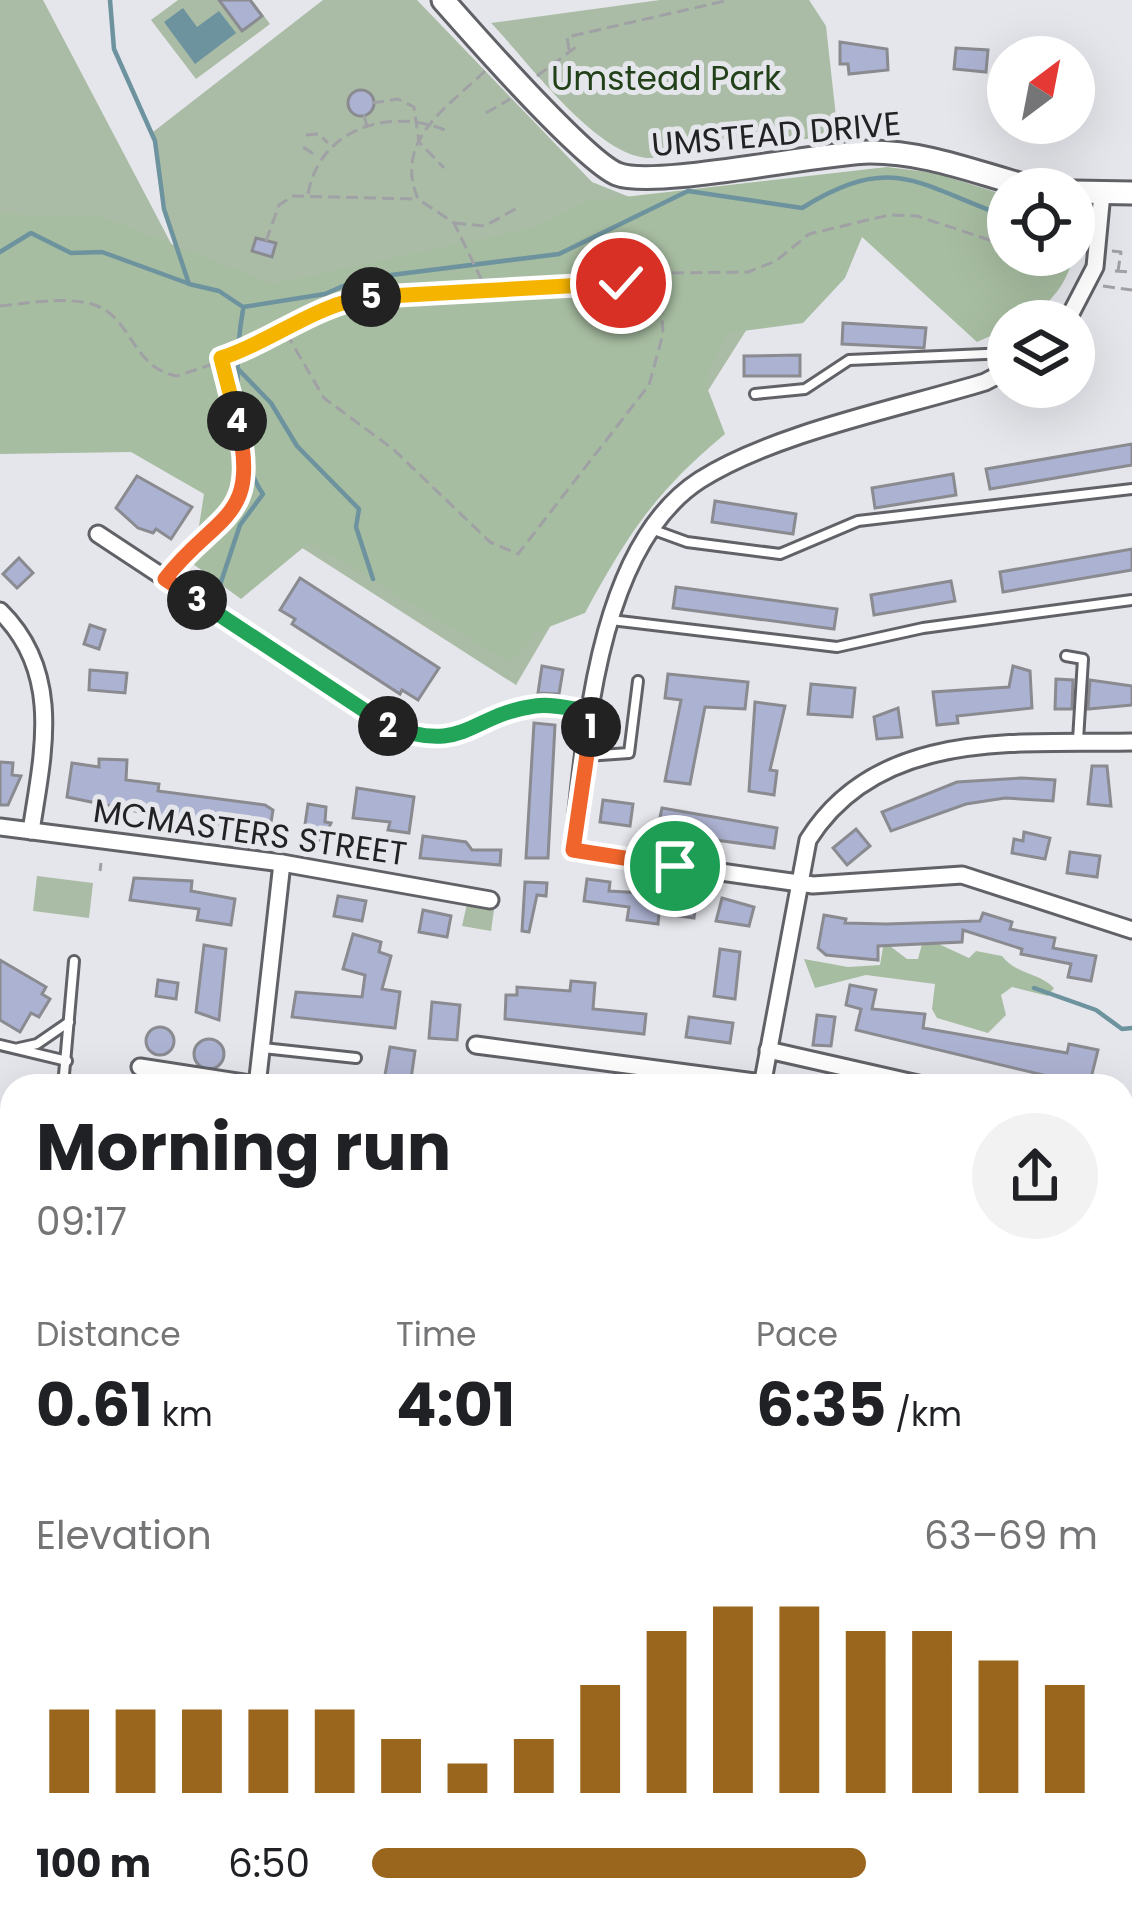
<!DOCTYPE html>
<meta charset="utf-8">
<style>
:root{--surface:#fff;--page:#f2f2f2;--text:#202124;--muted:#757577;--accent:#9a651c}
body{margin:0;font-family:Poppins,sans-serif;background:var(--page);color:var(--text);height:100vh;display:flex;flex-direction:column;font-size:45px;white-space:nowrap}
*{box-sizing:border-box;margin:0}
p{font-size:39px;color:var(--muted)}
.icon{flex:none;width:66px;height:66px;fill:none;stroke:currentColor;stroke-width:2;stroke-linecap:round;stroke-linejoin:round}
.map{position:relative;flex:1;overflow:hidden}
.details{position:absolute;left:0px;top:1074px;width:1134px;height:858px;display:flex;flex-direction:column;background:var(--surface);border-radius:36px 36px 0 0;box-shadow:0 12px 48px #0002}
.details>*{flex:none}
.needle{width:78px;rotate:32deg}
.fabs{position:absolute;left:987px;top:36px;display:grid;gap:24px}
.fabs a{display:grid;place-items:center;width:108px;height:108px;border-radius:50%;background:var(--surface);box-shadow:0 12px 48px #0002;font-size:60px}
.pin{position:absolute;display:grid;place-items:center;width:102px;height:102px;color:#fff;margin:-51px;border:6px solid #fff;border-radius:50%;box-shadow:0 3px 12px #0007}
.km{position:absolute;width:60px;height:60px;margin:-30px;border-radius:50%;background:#222;color:#fff;font-size:33px;line-height:60px;text-align:center}
.round{display:grid;place-items:center;flex:none;width:126px;height:126px;border-radius:63px;background:var(--page)}
.overview{display:flex;align-items:center;justify-content:space-between;height:204px;padding:0 36px}
h1{font-size:66px;font-weight:700;line-height:90px}
.stats{display:grid;grid-template-columns:repeat(3,1fr);gap:18px;height:204px;padding:12px 36px}
.stats div{display:grid;align-content:center}
.stats b{font-size:60px;font-weight:700}
.stats small{font-size:33px;font-weight:400}
.stats p{font-size:33px}
.chart{height:336px;padding:24px 36px}
.chart p{display:flex;justify-content:space-between}
.chart svg{width:100%;height:216px;margin-top:12px;stroke:var(--accent);stroke-width:6}
ul{padding:0 36px;list-style:none;font-size:39px}
li{display:grid;grid-template-columns:192px 144px 1fr;align-items:center;height:90px}
li i{height:30px;border-radius:15px;background:var(--accent)}
.map>svg:first-child{display:block}
.green{fill:#aabca5}
.forest{fill:#a7bda1}
.water{fill:#6d939f}
.lines{fill:none;stroke-linecap:round;stroke-linejoin:round}
.stream{stroke:#6d939f;stroke-width:4.5}
.building{fill:#acb2d1;stroke:#8a8b90;stroke-width:3}
.lane-casing{stroke:#616267;stroke-width:14}
.street-casing{stroke:#616267;stroke-width:21}
.secondary-casing{stroke:#616267;stroke-width:27}
.primary-casing{stroke:#616267;stroke-width:30}
.path{stroke:#a0a1a5;stroke-width:3;stroke-dasharray:12 6;stroke-linecap:butt}
.lane{stroke:#fff;stroke-width:8}
.street{stroke:#fff;stroke-width:15}
.secondary{stroke:#fff;stroke-width:21}
.primary{stroke:#fff;stroke-width:24}
.split-1-casing{stroke:#fff;stroke-width:24}
.split-2-casing{stroke:#fff;stroke-width:24}
.split-3-casing{stroke:#fff;stroke-width:24}
.split-4-casing{stroke:#fff;stroke-width:24}
.split-5-casing{stroke:#fff;stroke-width:24}
.split-6-casing{stroke:#fff;stroke-width:24}
.split-1{stroke:#f0652b;stroke-width:15}
.split-2{stroke:#22a559;stroke-width:15}
.split-3{stroke:#22a559;stroke-width:15}
.split-4{stroke:#f0652b;stroke-width:15}
.split-5{stroke:#f5b400;stroke-width:15}
.split-6{stroke:#f5b400;stroke-width:15}
.labels{text-anchor:middle;dominant-baseline:central;stroke-width:10;stroke-linejoin:round;paint-order:stroke}
.park-label{font-size:33px;fill:#224119;stroke:#e5e6eb}
.street-label{font-size:33px;fill:#222224;stroke:#e5e6eb}
</style>
<div class="map">
<svg width="1132" height="1932" viewBox="0 0 1132 1932">
<rect width="100%" height="100%" fill="#e5e6eb"/>
<!-- green -->
<g class="green">
<polygon points="0,0 43,0 185,270 168,219 153,132 323,0 417,0 592,182 632,198 822,210 562,622 554,620 516,685 0,354"/>
<polygon points="178,0 252,0 270,24 196,79 151,20"/>
<path d="M 660,0 L 809,0 L 826,26 L 838,135 L 651,158 C 597,158 528,61 491,23 Z"/>
<polygon points="37,876 93,883 89,918 33,911"/>
<polygon points="467,904 494,910 491,931 462,926"/>
</g>
<!-- forest -->
<g class="forest">
<path d="M 887,167 L 936,173 L 1008,196 L 1008,255 L 1073,255 C 1069,285 1039,321 1008,321 L 1008,328 L 977,342 L 862,237 L 845,278 L 803,323 L 727,333 L 705,382 L 725,434 C 655,492 628,534 585,613 L 536,632 L 510,663 L 310,542 L 241,599 L 193,564 L 204,494 L 131,452 L 0,454 L 0,214 L 100,216 L 273,284 L 532,228 L 589,201 Z"/>
<path d="M 930,940 L 969,958 L 976,951 L 1002,956 C 1017,975 1038,972 1054,988 L 1048,996 L 1012,987 L 1001,995 L 1006,1015 L 988,1033 L 937,1018 L 932,1009 L 935,984 L 866,975 L 815,988 L 804,959 L 848,967 L 880,965 L 883,947 L 890,946 L 907,959 L 918,959 L 922,944 Z"/>
<polygon points="1122,1691 1132,1700 1132,1758 1122,1753"/>
<polygon points="1132,1812 1132,1863 1122,1881 1122,1822"/>
</g>
<!-- water -->
<polygon class="water" points="183,8 197,27 219,11 236,33 195,64 164,22"/>
<g class="lines">
<!-- stream -->
<g class="stream">
<path d="M 110,0 L 114,49 L 155,141 L 164,209 L 189,284 L 219,291 L 243,307 L 325,294 L 359,279 L 559,254 L 688,191 L 802,208 C 894,151 919,186 1008,217"/>
<polyline points="1074,231 1079,230"/>
<polyline points="0,252 31,233 71,253 102,252 187,283"/>
<polyline points="239,370 271,403 297,446 359,509 356,527 373,579"/>
<path d="M 216,597 L 240,525 L 263,494 C 234,453 234,359 243,310"/>
<polyline points="1034,988 1096,1010 1122,1029 1132,1028"/>
<polyline points="1122,1711 1132,1710"/>
<polyline points="1122,1914 1132,1902"/>
<polyline points="1106,1932 1117,1920"/>
</g>
</g>
<!-- building -->
<g class="building">
<polygon points="219,0 250,0 262,16 242,31"/>
<polygon points="840,42 887,49 888,70 849,74 848,64 840,64"/>
<polygon points="956,48 988,50 986,72 954,69"/>
<circle cx="361" cy="103" r="13"/>
<polygon points="256,238 276,243 272,257 252,251"/>
<polygon points="843,323 926,328 924,348 842,344"/>
<polygon points="800,355 800,376 744,376 744,356"/>
<polygon points="1132,444 1132,465 990,489 986,469"/>
<polygon points="953,474 956,495 875,508 872,488"/>
<polygon points="137,476 192,507 171,539 156,529 153,533 138,528 116,508"/>
<polygon points="715,501 796,514 793,534 712,522"/>
<polygon points="1132,549 1132,570 1003,592 1000,572"/>
<polygon points="19,558 33,573 17,588 3,574"/>
<polygon points="300,578 439,668 418,700 402,690 400,694 292,624 295,619 280,610"/>
<polygon points="951,581 955,601 874,615 871,595"/>
<polygon points="676,587 837,609 834,629 673,608"/>
<polygon points="90,625 105,630 99,649 84,644"/>
<polygon points="542,666 563,670 559,694 538,693"/>
<polygon points="1013,666 1030,671 1032,708 957,716 958,723 937,725 933,692 1009,687"/>
<polygon points="90,670 127,673 125,693 89,690"/>
<polygon points="668,674 748,682 745,709 705,707 690,784 665,781 681,700 665,698"/>
<polygon points="1056,679 1073,680 1072,709 1055,709"/>
<polygon points="1090,680 1132,686 1132,705 1088,709"/>
<polygon points="811,684 855,688 852,717 808,714"/>
<polygon points="755,702 785,706 770,770 777,771 774,795 749,791"/>
<polygon points="898,708 902,737 877,739 874,717"/>
<polygon points="534,723 555,725 548,858 526,858"/>
<polygon points="99,759 127,760 126,780 159,784 158,791 265,805 273,810 270,829 179,820 67,797 72,763 99,767"/>
<polygon points="0,762 13,763 12,775 21,776 8,805 0,805"/>
<polygon points="1092,766 1107,766 1111,806 1088,804"/>
<polygon points="1022,778 1055,780 1053,801 1005,798 966,804 891,831 882,812 957,782"/>
<polygon points="357,788 414,797 409,833 388,830 390,822 353,818"/>
<polygon points="603,800 633,804 630,826 600,822"/>
<polygon points="308,804 326,807 325,822 331,823 323,841 303,838"/>
<polygon points="662,808 777,828 774,848 657,832"/>
<polygon points="856,829 870,846 847,865 833,848"/>
<polygon points="1024,832 1050,838 1045,859 1012,853 1014,839 1023,841"/>
<polygon points="423,836 466,842 472,850 501,850 500,865 420,858"/>
<polygon points="1070,852 1100,856 1097,877 1067,873"/>
<polygon points="134,878 192,881 191,891 235,899 231,925 197,920 199,909 130,900"/>
<polygon points="587,879 610,882 609,891 697,896 694,918 659,913 658,924 627,920 629,907 584,901"/>
<polygon points="525,882 547,883 546,896 537,895 529,932 522,931"/>
<polygon points="338,896 366,901 362,921 334,916"/>
<polygon points="722,898 754,907 749,926 716,921"/>
<polygon points="423,910 451,916 447,937 419,932"/>
<polygon points="983,913 1012,922 1010,929 1055,938 1053,948 1096,956 1091,981 1068,977 1071,964 1021,954 1022,949 963,930 962,942 878,946 878,960 826,955 818,948 824,915 846,919 845,923 886,924 980,921"/>
<polygon points="353,934 381,942 379,952 391,956 382,989 400,992 395,1028 292,1017 296,992 362,997 365,975 343,969"/>
<polygon points="204,945 226,949 219,1020 196,1012"/>
<polygon points="720,949 740,952 735,999 714,996"/>
<polygon points="0,960 46,987 42,994 50,999 39,1017 31,1013 20,1032 0,1020"/>
<polygon points="158,980 178,983 176,999 156,996"/>
<polygon points="571,981 595,983 593,1009 646,1014 644,1034 505,1019 506,995 517,995 517,987 570,991"/>
<polygon points="850,985 876,990 872,1009 925,1014 923,1028 1067,1053 1069,1044 1098,1050 1089,1086 856,1030 861,1009 846,1005"/>
<polygon points="432,1002 460,1005 457,1040 429,1038"/>
<polygon points="817,1015 835,1017 831,1046 813,1045"/>
<polygon points="689,1017 733,1023 730,1043 686,1037"/>
<circle cx="160" cy="1041" r="14"/>
<circle cx="209" cy="1054" r="15"/>
<polygon points="390,1047 415,1051 410,1086 383,1086"/>
<polygon points="8,1198 12,1199 12,1243 0,1240"/>
<polygon points="0,1425 12,1426 8,1460 0,1460"/>
<polygon points="0,1577 12,1578 12,1603 0,1602"/>
<polygon points="60,1920 120,1920 117,1932 89,1932"/>
<polygon points="338,1920 368,1920 367,1932 336,1932"/>
<polygon points="440,1920 501,1924 501,1932 439,1932"/>
<polygon points="695,1920 759,1920 758,1932 694,1932"/>
<polygon points="942,1920 1006,1920 995,1932 932,1932"/>
</g>
<g class="lines">
<!-- lane casing -->
<g class="lane-casing">
<g id="lane">
<polyline points="755,394 805,389 849,360 1008,353"/>
<polyline points="654,530 687,542 780,554 858,521 1132,489"/>
<polyline points="611,620 837,647 923,628 1132,600"/>
<polyline points="1066,656 1083,659 1078,740"/>
<polyline points="586,756 629,753 638,681"/>
<polyline points="0,1045 67,1061"/>
<polyline points="19,1048 37,1044 69,1022"/>
<polyline points="263,1048 356,1058"/>
<polyline points="63,1086 74,961"/>
<polyline points="0,1123 12,1126"/>
<polyline points="0,1366 12,1363"/>
<polyline points="1125,1376 1132,1381"/>
<polyline points="0,1895 6,1827"/>
</g>
</g>
<!-- street casing -->
<g class="street-casing">
<g id="street">
<polyline points="1067,321 1095,267 1102,193"/>
<path d="M 1008,370 L 985,382 C 900,408 774,433 700,480 C 596,547 585,739 573,851 L 813,885 L 962,875 L 1132,930"/>
<path d="M 98,534 L 389,726 C 471,755 469,714 536,705 C 553,703 576,710 593,712"/>
<path d="M 0,611 C 63,673 43,753 31,831"/>
<polyline points="0,827 282,863 490,900"/>
<polyline points="476,1045 762,1083"/>
<polyline points="768,1050 927,1086"/>
<polyline points="140,1067 257,1085"/>
<polyline points="257,1086 282,863"/>
<path d="M 762,1086 L 808,840 C 878,728 1017,744 1132,742"/>
<polyline points="1122,1134 1132,1136"/>
<polyline points="0,1181 12,1184"/>
<polyline points="1122,1231 1132,1214"/>
<polyline points="0,1400 12,1402"/>
<polyline points="0,1647 12,1648"/>
<polyline points="159,1932 160,1920"/>
<polyline points="409,1932 411,1920"/>
<polyline points="680,1932 681,1920"/>
</g>
</g>
<!-- secondary casing -->
<g class="secondary-casing">
<g id="secondary">
<path d="M 443,0 C 472,33 584,160 617,174 C 654,189 816,153 870,152 C 930,152 981,175 1038,189"/>
<polyline points="1074,192 1132,193"/>
</g>
</g>
<!-- primary casing -->
<g class="primary-casing">
<g id="primary">
<polyline points="1122,1626 1132,1614"/>
<polyline points="846,1932 857,1920"/>
<polyline points="878,1932 889,1920"/>
</g>
</g>
<!-- path -->
<g class="path">
<polyline points="569,50 567,37 729,0"/>
<path d="M 485,71 C 447,108 393,140 418,199 L 454,223 L 487,291"/>
<polyline points="537,76 576,47"/>
<polyline points="372,103 398,99 414,107 419,142 444,168"/>
<polyline points="486,113 510,99"/>
<polyline points="364,115 367,127"/>
<polyline points="306,135 319,134 328,143"/>
<polyline points="303,147 317,156"/>
<path d="M 308,194 C 320,127 392,106 450,132"/>
<polyline points="454,223 485,226 517,208"/>
<polyline points="266,241 279,205 293,196 416,199"/>
<polyline points="1112,251 1121,252 1118,271"/>
<polyline points="1040,255 1075,262"/>
<polyline points="1115,271 1132,272"/>
<polyline points="1103,286 1132,290"/>
<path d="M 0,306 C 28,303 68,296 95,305 C 133,319 132,368 177,376 L 243,354 L 354,300 L 577,289 L 674,273 L 748,272 L 776,261 L 809,234 L 889,215 L 917,216 L 1008,246"/>
<polyline points="286,333 324,398 393,449 490,542 518,554 649,385 663,334 660,277"/>
<path d="M 174,568 C 190,547 214,537 230,516 C 262,475 232,403 221,358"/>
<polyline points="100,871 101,863"/>
</g>
<!-- lane -->
<use href="#lane" class="lane"/>
<!-- street -->
<use href="#street" class="street"/>
<!-- secondary -->
<use href="#secondary" class="secondary"/>
<!-- primary -->
<use href="#primary" class="primary"/>
</g>
<g class="lines">
<!-- split-1 casing -->
<g class="split-1-casing">
<polyline id="split-1" points="591,727 573,850 675,866"/>
</g>
<!-- split-2 casing -->
<g class="split-2-casing">
<path id="split-2" d="M 388,726 C 466,755 469,715 535,706 C 553,703 576,710 593,712 L 591,727"/>
</g>
<!-- split-3 casing -->
<g class="split-3-casing">
<polyline id="split-3" points="197,600 388,726"/>
</g>
<!-- split-4 casing -->
<g class="split-4-casing">
<path id="split-4" d="M 197,600 L 165,579 C 215,514 262,520 237,421"/>
</g>
<!-- split-5 casing -->
<g class="split-5-casing">
<path id="split-5" d="M 237,421 L 221,358 C 270,343 318,302 371,297"/>
</g>
<!-- split-6 casing -->
<g class="split-6-casing">
<polyline id="split-6" points="371,297 621,283"/>
</g>
<!-- split-1 -->
<use href="#split-1" class="split-1"/>
<!-- split-2 -->
<use href="#split-2" class="split-2"/>
<!-- split-3 -->
<use href="#split-3" class="split-3"/>
<!-- split-4 -->
<use href="#split-4" class="split-4"/>
<!-- split-5 -->
<use href="#split-5" class="split-5"/>
<!-- split-6 -->
<use href="#split-6" class="split-6"/>
</g>
<g class="labels">
<!-- park labels -->
<g class="park-label">
<text x="666" y="78">Umstead Park</text>
</g>
<!-- street labels -->
<g class="street-label">
<text transform="translate(776 134) rotate(-5)">UMSTEAD DRIVE</text>
<text transform="translate(250 832) rotate(8)">MCMASTERS STREET</text>
</g>
</g>
</svg>
<div class="fabs">
<a><svg class="needle" viewBox="-14 -14 28 28"><path d="M0-13l5 13h-10z" fill="#e53935"/><path d="M0 13l5-13h-10z" fill="#757577"/></svg></a>
<a><svg class="icon" aria-label="locate" viewBox="0 0 24 24"><circle cx="12" cy="12" r="6"/><path d="M12 2v4M12 18v4M2 12h4M18 12h4"/></svg></a>
<a><svg class="icon" aria-label="layers" viewBox="0 0 24 24"><path d="M12 4l9 5-9 5-9-5zM3 14l9 5 9-5"/></svg></a>
</div>
<div class="pin" style="left:675px;top:866px;background:#1e9e55"><svg class="icon" aria-label="arrive" viewBox="0 0 24 24"><path d="M6 21V4h12l-3 4 3 4H6"/></svg></div>
<div class="pin" style="left:621px;top:283px;background:#d93025"><svg class="icon" aria-label="check" viewBox="0 0 24 24"><path d="M5 12l5 5 9-10"/></svg></div>
<b class="km" style="left:591px;top:727px">1</b>
<b class="km" style="left:388px;top:726px">2</b>
<b class="km" style="left:197px;top:600px">3</b>
<b class="km" style="left:237px;top:421px">4</b>
<b class="km" style="left:371px;top:297px">5</b>
<section class="details">
<div class="overview"><div><h1>Morning run</h1><p>09:17</p></div><a class="round"><svg class="icon" aria-label="share" viewBox="0 0 24 24"><path d="M12 15V3M7 8l5-5 5 5M5 13v7h14v-7"/></svg></a></div>
<div class="stats">
<div><p>Distance</p><b>0.61<small> km</small></b></div>
<div><p>Time</p><b>4:01</b></div>
<div><p>Pace</p><b>6:35<small> /km</small></b></div>
</div>
<div class="chart"><p><span>Elevation</span>63–69 m</p>
<svg viewBox="0 0 160 44" preserveAspectRatio="none"><path d="M5 44V27M15 44V27M25 44V27M35 44V27M45 44V27M55 44V33M65 44V38M75 44V33M85 44V22M95 44V11M105 44V6M115 44V6M125 44V11M135 44V11M145 44V17M155 44V22"/></svg>
</div>
<ul>
<li><b>100 m</b>6:50<i style="width:68%"></i></li>
</ul>
</section>
</div>
